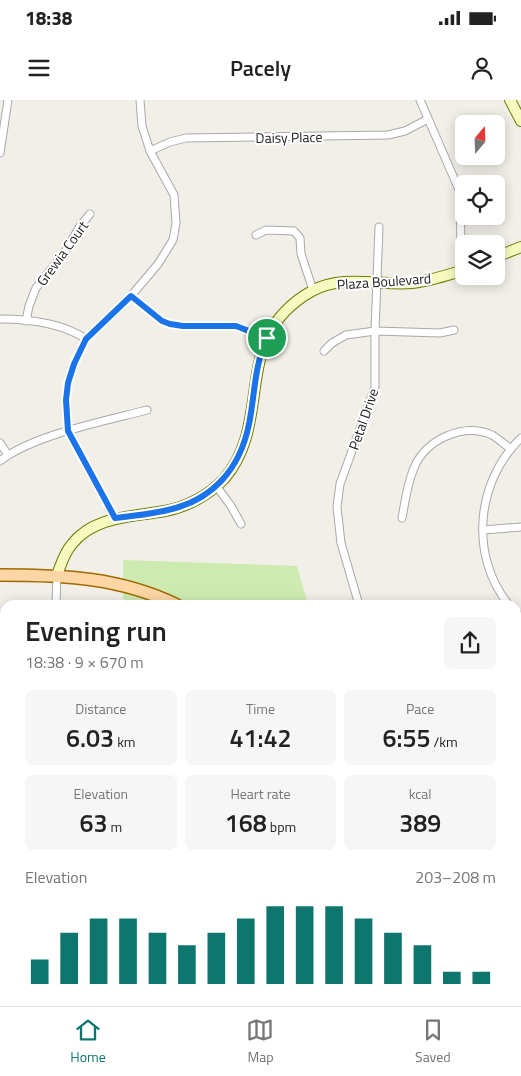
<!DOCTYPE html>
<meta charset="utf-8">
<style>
:root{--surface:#fff;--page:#f6f6f6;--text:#222;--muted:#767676;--line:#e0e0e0;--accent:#0f766e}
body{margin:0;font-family:"Titillium Web",sans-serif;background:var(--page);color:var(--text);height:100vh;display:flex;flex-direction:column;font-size:19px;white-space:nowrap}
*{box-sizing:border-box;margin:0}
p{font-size:16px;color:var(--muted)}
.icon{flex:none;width:28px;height:28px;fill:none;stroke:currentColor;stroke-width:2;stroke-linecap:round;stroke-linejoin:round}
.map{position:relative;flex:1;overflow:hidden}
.panel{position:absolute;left:0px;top:500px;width:521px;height:406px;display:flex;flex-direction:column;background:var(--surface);border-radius:15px 15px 0 0;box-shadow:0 2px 12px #0003}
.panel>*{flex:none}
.needle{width:32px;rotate:19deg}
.tools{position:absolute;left:455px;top:15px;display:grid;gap:10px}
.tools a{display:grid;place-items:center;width:50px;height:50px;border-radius:8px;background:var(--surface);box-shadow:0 2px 12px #0003;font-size:25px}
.pin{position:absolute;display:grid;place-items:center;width:42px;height:42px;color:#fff;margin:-21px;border:2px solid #fff;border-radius:50%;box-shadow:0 1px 5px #0007}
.round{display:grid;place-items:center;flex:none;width:52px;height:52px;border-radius:8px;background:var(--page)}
.overview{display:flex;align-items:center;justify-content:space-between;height:85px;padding:0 25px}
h1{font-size:28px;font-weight:600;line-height:38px}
.figures{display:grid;grid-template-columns:repeat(3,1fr);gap:8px;height:85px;padding:5px 25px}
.figures div{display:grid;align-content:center;border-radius:8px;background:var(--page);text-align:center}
.figures b{font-size:25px;font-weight:600}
.figures small{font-size:14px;font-weight:400}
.figures p{font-size:14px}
.chart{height:140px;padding:10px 25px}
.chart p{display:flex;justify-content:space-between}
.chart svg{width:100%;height:90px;margin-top:5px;stroke:var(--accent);stroke-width:6}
.status{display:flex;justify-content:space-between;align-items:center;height:35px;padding:0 25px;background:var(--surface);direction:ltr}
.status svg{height:14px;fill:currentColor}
header{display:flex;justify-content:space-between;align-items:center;height:65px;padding:0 25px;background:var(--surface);font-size:22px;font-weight:600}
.tab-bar{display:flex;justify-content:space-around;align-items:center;height:70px;border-top:1px solid var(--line);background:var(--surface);font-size:14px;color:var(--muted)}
.tab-bar a{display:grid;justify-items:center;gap:2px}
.tab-bar .active{color:var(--accent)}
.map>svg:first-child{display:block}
.grass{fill:#cdebb0}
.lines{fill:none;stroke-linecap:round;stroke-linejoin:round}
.minor-casing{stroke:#a9a9a9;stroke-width:9}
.tertiary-casing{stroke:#a9a9a9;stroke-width:11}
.secondary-casing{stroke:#707d05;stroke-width:12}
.primary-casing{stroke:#a06b00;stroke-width:14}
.minor{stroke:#fff;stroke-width:7}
.tertiary{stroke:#fff;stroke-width:9}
.secondary{stroke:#f7fabf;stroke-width:10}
.primary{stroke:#fcd6a4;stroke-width:11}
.route-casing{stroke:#fff;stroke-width:10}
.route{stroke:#1a73e8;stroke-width:6}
.labels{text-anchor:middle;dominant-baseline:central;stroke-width:4;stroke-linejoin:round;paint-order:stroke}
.street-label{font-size:14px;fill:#222;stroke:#fff}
</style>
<div class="status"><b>18:38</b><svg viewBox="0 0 49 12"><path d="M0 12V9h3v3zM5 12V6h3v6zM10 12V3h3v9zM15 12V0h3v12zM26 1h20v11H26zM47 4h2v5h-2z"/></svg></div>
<header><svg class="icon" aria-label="menu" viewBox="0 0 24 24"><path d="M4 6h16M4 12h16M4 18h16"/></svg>Pacely<svg class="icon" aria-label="person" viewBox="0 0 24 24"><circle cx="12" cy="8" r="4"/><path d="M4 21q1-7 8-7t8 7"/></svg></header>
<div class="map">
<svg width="521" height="906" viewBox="0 0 521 906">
<rect width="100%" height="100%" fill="#f2efe9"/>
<!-- grass -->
<g class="grass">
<polygon points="123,460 297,466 308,505 134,505 123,498"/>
<polygon points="516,574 521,574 521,805 516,818"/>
<rect x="0" y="596" width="5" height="77"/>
<polygon points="516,870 521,873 521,906 391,906 389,901 516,901"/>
</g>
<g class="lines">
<!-- minor casing -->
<g class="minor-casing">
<g id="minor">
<polyline points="420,0 460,92 461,148 464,162"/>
<polyline points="150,51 170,42 186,38 388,35 405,31 428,19"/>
<polyline points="0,53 8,0"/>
<polyline points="256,135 266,130 294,131 300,138 301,154 313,190"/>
<polyline points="131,196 162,221 170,224 183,226 236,226 267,238"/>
<path d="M 0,219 C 29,219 62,223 86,239"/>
<polyline points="26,221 29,206 36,188 66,150 80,126 90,114"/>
<polyline points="324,251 332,243 346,235 375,231 440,233 454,230"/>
<polyline points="0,343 8,355"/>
<path d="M 0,361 C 33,335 105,321 147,310"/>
<polyline points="217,387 231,406 241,424"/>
<path d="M 402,418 C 405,402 407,384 414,368 C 425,340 463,322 492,335 C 499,339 505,345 511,349"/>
<polyline points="115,419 68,331 66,300 68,283 74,264 86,239 131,196 158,164 173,140 176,123 174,95 150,51 142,26 140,0"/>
<polyline points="483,430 521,427"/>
<polyline points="56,505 57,475"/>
<polyline points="359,505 341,443 337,407 340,384 375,287 375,231 379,127"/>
<path d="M 509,505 C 469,456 476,381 521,338"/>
<polyline points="516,513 521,518"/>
<polyline points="0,535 5,534"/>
<polyline points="2,726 5,732"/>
<polyline points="322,901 322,906"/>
<polyline points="36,906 36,901"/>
<polyline points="129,906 129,901"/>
</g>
</g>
<!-- tertiary casing -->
<g class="tertiary-casing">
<polyline id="tertiary" points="422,906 425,901"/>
</g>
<!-- secondary casing -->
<g class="secondary-casing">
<g id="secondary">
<polyline points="510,0 521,21"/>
<polyline points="496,157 521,147"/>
<path d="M 57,475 C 61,465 64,453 72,444 C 94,416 132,417 165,411 C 187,407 209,395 224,379 C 275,320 229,237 312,191 C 342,174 380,186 412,183 C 430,181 447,175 464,170"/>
</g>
</g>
<!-- primary casing -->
<g class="primary-casing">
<g id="primary">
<path d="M 0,475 C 63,475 119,477 177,505"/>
<polyline points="516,606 521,606"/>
</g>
</g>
<!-- minor -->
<use href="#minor" class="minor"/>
<!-- tertiary -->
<use href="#tertiary" class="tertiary"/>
<!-- secondary -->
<use href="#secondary" class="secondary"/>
<!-- primary -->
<use href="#primary" class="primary"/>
</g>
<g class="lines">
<!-- route casing -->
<g class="route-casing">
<path id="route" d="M 131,196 L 162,221 L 170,224 L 183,226 L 236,226 L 267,238 C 254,266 255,295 249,324 C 240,369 213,400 168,410 C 151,414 132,416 115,418 L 68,331 L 66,300 L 68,283 L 74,264 L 86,239 Z"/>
</g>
<!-- route -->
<use href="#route" class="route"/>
</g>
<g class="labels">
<!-- street labels -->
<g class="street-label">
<text transform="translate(289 37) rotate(-1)">Daisy Place</text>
<text transform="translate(62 153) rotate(-54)">Grewia Court</text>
<text transform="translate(384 181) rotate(-4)">Plaza Boulevard</text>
<text transform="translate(363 319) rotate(-71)">Petal Drive</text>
</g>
</g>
</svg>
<div class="tools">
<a><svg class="needle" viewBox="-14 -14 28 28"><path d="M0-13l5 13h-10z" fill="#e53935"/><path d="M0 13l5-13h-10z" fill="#767676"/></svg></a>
<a><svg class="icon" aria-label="locate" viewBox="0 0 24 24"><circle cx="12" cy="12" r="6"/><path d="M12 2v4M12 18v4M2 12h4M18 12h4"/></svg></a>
<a><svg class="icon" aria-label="layers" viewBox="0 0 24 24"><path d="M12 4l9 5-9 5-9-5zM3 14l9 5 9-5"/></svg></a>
</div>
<div class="pin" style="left:267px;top:238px;background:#1e9e55"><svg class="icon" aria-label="arrive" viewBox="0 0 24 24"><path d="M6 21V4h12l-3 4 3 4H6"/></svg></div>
<section class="panel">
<div class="overview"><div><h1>Evening run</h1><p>18:38 · 9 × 670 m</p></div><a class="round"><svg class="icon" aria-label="share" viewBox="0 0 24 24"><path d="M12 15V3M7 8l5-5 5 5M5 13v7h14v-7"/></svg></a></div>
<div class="figures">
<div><p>Distance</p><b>6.03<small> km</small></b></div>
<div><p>Time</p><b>41:42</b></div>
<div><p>Pace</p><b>6:55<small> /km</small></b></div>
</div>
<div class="figures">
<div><p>Elevation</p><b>63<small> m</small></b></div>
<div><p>Heart rate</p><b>168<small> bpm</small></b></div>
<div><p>kcal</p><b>389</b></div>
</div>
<div class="chart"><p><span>Elevation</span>203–208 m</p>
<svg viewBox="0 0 160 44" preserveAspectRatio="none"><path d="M5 44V32M15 44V19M25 44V12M35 44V12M45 44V19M55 44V25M65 44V19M75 44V12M85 44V6M95 44V6M105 44V6M115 44V12M125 44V19M135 44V25M145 44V38M155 44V38"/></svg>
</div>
</section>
</div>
<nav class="tab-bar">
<a class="active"><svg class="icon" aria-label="home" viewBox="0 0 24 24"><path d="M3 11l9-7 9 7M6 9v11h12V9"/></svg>Home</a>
<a><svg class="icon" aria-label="map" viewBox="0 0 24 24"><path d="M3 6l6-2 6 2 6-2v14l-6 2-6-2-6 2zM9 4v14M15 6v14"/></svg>Map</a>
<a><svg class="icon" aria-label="saved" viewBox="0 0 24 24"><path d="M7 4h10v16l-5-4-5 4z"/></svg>Saved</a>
</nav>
